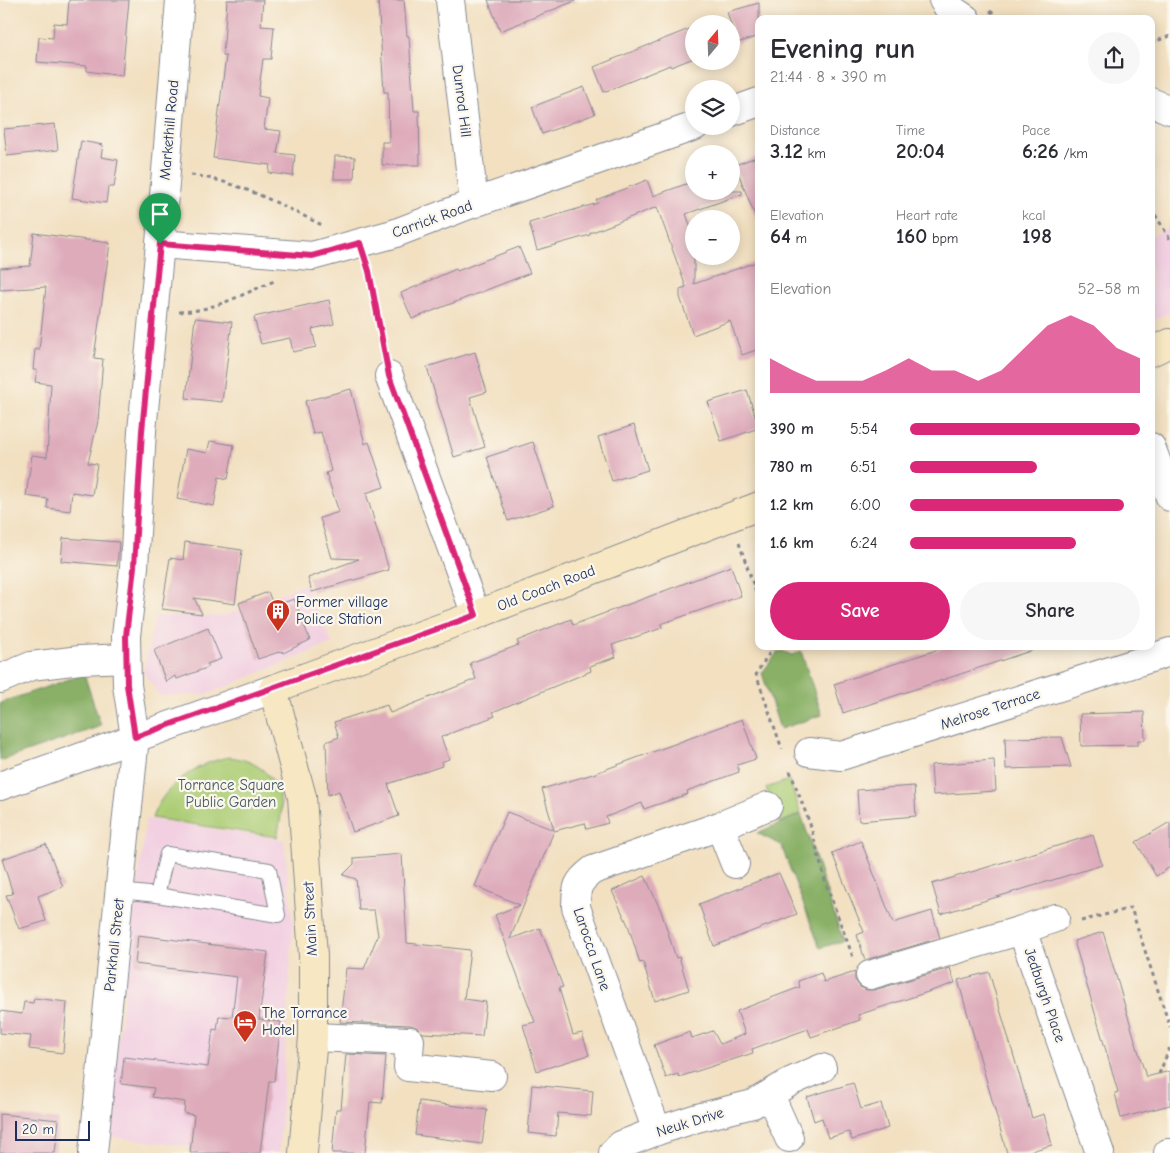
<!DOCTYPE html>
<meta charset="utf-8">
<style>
:root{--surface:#fff;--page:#f7f7f7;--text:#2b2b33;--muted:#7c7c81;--accent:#db2777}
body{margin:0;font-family:"Comic Neue",sans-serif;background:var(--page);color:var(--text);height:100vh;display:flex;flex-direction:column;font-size:19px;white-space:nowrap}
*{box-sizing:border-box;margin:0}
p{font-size:16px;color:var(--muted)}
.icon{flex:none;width:28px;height:28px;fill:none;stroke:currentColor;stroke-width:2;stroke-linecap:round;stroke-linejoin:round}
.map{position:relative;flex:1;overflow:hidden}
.side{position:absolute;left:755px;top:15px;width:400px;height:635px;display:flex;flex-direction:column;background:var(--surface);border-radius:10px;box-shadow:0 2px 12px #0003}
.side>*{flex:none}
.needle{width:32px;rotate:19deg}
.tools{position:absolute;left:685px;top:15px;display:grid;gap:10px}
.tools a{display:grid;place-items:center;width:55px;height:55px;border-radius:50%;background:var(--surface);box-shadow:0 2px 12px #0003;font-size:25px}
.scale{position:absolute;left:15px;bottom:12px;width:75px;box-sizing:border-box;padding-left:5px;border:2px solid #1b2f5e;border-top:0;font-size:14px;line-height:18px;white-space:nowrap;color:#1b2f5e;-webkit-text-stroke:4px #fbf7ec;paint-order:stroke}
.pin{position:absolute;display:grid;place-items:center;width:42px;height:42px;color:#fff;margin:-51px -21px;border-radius:50% 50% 50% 0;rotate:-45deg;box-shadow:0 0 5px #0007}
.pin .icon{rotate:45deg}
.round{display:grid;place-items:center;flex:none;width:52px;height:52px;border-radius:26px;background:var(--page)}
.overview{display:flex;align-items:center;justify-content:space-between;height:85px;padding:0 15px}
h1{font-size:28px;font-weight:600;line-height:38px}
.stats{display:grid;grid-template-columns:repeat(3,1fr);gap:8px;height:85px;padding:5px 15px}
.stats div{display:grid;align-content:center}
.stats b{font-size:21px;font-weight:600}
.stats small{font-size:14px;font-weight:400}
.stats p{font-size:14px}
.chart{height:140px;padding:10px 15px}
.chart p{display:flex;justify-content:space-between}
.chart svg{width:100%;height:90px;margin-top:5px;fill:var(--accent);opacity:.7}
.button{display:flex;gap:10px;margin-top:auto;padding:10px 15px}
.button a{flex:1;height:58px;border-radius:30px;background:var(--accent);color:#fff;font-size:20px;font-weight:600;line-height:58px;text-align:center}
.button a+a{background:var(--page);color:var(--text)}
ul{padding:0 15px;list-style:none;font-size:16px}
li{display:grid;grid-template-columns:80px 60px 1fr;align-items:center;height:38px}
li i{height:12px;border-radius:6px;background:var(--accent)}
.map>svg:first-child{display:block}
.built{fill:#f2cfe1}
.green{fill:#accd75;stroke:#647e6a}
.forest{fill:#89b066;stroke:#527062}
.building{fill:#deabbb}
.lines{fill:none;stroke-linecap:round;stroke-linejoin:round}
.lane-casing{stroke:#868890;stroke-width:16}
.street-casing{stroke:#868890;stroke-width:30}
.secondary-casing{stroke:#868890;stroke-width:30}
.path{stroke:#868890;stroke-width:3;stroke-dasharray:4 4;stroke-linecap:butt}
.lane{stroke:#fff;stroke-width:14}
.street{stroke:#fff;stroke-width:28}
.secondary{stroke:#f7e8c3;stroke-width:28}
.route-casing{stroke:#fff;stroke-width:10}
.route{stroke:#db2777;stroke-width:6}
.labels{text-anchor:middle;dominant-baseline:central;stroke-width:4.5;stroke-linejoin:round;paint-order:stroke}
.street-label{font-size:15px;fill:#1b2f5e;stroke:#fbf7ec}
.poi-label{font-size:15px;fill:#1b2f5e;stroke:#fbf7ec;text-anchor:start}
.park-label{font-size:15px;fill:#3f5664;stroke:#fbf7ec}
</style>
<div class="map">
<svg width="1170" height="1153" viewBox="0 0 1170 1153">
<rect width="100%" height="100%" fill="#fbf7ec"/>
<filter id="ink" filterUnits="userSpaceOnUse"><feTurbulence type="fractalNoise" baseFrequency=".02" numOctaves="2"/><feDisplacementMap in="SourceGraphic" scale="10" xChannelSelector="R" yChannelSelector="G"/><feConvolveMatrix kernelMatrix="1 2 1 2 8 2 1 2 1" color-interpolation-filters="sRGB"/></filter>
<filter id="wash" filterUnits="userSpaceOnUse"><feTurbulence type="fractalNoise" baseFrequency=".0096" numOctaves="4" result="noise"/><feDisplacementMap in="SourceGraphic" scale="20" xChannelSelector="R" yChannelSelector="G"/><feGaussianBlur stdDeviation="1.12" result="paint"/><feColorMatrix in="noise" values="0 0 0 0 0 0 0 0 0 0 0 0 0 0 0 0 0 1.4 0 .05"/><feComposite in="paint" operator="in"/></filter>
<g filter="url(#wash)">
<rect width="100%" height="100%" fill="#f2e0c1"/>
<!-- built -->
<g class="built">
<polygon points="1170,227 1170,312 1151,321 1151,236"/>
<polygon points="305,584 332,643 208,694 160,696 143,672 155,616 223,616"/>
<polygon points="146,819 284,840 293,924 279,1153 244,1153 106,1136"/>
</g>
<!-- green -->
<g class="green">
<path d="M 229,757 C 258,760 278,777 281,806 C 282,815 279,827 277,837 L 152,818 C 163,786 196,763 229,757 Z"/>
<polygon points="789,780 801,814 780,823 766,788"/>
</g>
<!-- forest -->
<g class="forest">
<polygon points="782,651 792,655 801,651 822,715 780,729 762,673 777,653"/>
<polygon points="84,674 101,726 0,761 0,703"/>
<polygon points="801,814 843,941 820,948 781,845 757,833"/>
</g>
<g id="blocks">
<!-- building -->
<g class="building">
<polygon points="69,0 129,0 122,76 87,71 87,66 37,62 39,37 53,38 54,23 67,24"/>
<polygon points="227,0 263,0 261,26 274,27 271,59 263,59 258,96 268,98 264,129 281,131 277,153 295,155 293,176 269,173 270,165 213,158 226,56 223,56"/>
<polygon points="378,0 404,0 407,36 409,36 414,111 419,111 420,165 382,165 382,142 389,142 388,92 384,92"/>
<polygon points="488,0 575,0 575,1 500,31"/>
<polygon points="759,3 759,36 737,43 727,12"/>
<polygon points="694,27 694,58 671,67 670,65 604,92 594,67"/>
<polygon points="584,87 595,114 542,134 532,107"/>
<polygon points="55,124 58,150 7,156 4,129"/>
<polygon points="81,141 103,145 101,157 118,160 114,187 108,187 106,203 72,198"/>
<polygon points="335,156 355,157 354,179 334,179"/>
<polygon points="759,156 759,223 758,223 735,165"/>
<polygon points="647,180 653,196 694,181 694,191 742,191 742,194 686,214 694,236 694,284 759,261 759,349 742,355 730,321 693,335 680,297 680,289 686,287 657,207 590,233 590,235 537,250 529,223 598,203 596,200"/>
<polygon points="34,233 110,243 94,358 103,359 98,421 88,463 97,464 92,495 72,492 70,511 47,508 48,499 26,496 32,455 47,457 51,384 35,382 37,370 33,370 35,349 39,350 46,287 0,290 0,268 30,266"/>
<polygon points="519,247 530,273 412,319 401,293 456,269 457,271"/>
<polygon points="329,300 334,324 312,329 316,347 293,352 290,338 261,344 254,317"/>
<polygon points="195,318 232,322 222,402 186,398"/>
<polygon points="475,352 487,392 470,397 485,447 454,457 427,367"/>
<polygon points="351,389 365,444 369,442 384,487 366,493 389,570 312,592 308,578 359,559 332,558 320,518 339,512 326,473 331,471 321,432 313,434 305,401"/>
<polygon points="747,390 759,428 721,441 708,402"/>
<polygon points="634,425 648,470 612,481 598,437"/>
<polygon points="210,441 234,445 228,479 219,477 214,506 177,499 186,449 207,453"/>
<polygon points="533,442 554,506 508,521 487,457"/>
<polygon points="63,538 119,542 117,566 61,561"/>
<polygon points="185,542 242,550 235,604 194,598 202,614 162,609 170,558 183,560"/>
<polygon points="731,566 741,596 661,624 662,628 612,645 616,657 590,666 591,671 493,712 495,716 441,737 449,759 441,762 442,766 388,784 399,816 353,832 339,791 328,795 326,742 339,737 334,722 387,705 390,713 476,679 470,663 519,645 517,641 571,619 573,625"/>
<polygon points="268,592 274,606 294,599 310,640 283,653 282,651 258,659 239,603"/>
<polygon points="208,628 221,659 207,664 209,667 177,679 175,676 166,682 154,650"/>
<polygon points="948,646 1033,646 1033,650 843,713 834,684"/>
<polygon points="1144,712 1145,740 1138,740 1138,745 1081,746 1080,714"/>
<polygon points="742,719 756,759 737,765 739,772 687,791 688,794 644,809 642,803 606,817 608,823 587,829 585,823 554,831 510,939 540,928 563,987 559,988 573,1035 582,1033 589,1055 537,1071 523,1025 535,1022 495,915 520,905 475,886 507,812 554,830 542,789 593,774"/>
<polygon points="1062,737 1071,767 1006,769 1005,738"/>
<polygon points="994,760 996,791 933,795 931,765"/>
<polygon points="914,786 916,816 859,821 857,790"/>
<polygon points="1170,822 1170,867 1156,876 1136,842"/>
<polygon points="1093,835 1102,865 941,914 932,884"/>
<polygon points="861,841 893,923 932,911 940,938 865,960 857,935 864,932 832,853"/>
<polygon points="46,844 63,887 38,896 46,921 19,929 6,895 13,894 2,859"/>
<polygon points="402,854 407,943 470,950 464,999 486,1002 482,1036 423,1033 418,1028 411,1025 340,1022 346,968 364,969 378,935 374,910 359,910 356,879 343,875 354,864 354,858"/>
<polygon points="779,873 797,914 714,946 699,904"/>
<polygon points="645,876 661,911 676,958 679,957 689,990 655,1001 643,962 640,963 628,925 612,891"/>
<polygon points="1103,932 1146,1077 1170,1071 1170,1105 1121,1118 1115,1093 1118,1092 1074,941"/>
<polygon points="138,935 268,952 259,1019 281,1022 274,1081 269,1081 260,1153 190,1153 194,1115 184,1113 185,1102 152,1097 154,1088 121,1084 124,1057 208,1067 213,1029 217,1030 219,1016 232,1017 237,977 135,964"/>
<polygon points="950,968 955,983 858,1015 860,1020 811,1037 808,1029 752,1049 753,1053 679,1077 678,1074 666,1078 654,1045 690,1032 692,1038 713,1031 720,1044 745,1034 737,1011 800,987 798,981 821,973 824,982 855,972 855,980 860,987 867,990 874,990"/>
<polygon points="989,972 1032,1118 1044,1114 1052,1145 1024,1153 1007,1153 958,980"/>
<polygon points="34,998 67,1002 63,1053 29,1049 31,1036 0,1033 0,1011 22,1014 24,1002 33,1003"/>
<polygon points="346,1054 386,1056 382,1103 370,1102 365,1153 332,1153 336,1109 341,1109"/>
<polygon points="853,1083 861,1109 881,1103 888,1128 852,1140 849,1132 828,1138 822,1118 814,1121 807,1097"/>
<polygon points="532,1085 593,1091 591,1116 558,1113 556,1136 528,1133"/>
<polygon points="419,1101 487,1110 482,1144 415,1135"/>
<polygon points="0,1114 59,1120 55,1153 0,1153"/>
</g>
</g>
</g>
<g filter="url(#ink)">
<use href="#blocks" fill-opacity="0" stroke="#868890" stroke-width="1"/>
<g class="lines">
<!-- lane casing -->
<g class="lane-casing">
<g id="lane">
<polygon points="167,854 269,870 278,915 157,895"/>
<polyline points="120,891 157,895"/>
</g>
</g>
<!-- street casing -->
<g class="street-casing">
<g id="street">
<polyline points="450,0 474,203"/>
<polyline points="943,0 947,6 966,19"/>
<polyline points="1151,102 1170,110"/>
<polyline points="731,112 759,102"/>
<polyline points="160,244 312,256 393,234 474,203 695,126"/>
<polyline points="389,376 476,615"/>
<polyline points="1151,447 1170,497"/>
<polyline points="0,679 31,666 80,660 126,658"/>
<polyline points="809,752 841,756 1170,652"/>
<polyline points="0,786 273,689"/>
<polyline points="720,826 735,864"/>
<polyline points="1022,930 1055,918"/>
<polyline points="870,975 1022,930 1100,1153"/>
<polyline points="313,1037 410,1041 408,1067 492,1076"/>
<polyline points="770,1095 789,1138"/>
<path d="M 657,1131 L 576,907 C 576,887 577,882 593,870 L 720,826 L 768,806"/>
<polyline points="93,1153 135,737 127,685 126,636 134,567 142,431 160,244 180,0"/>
<polyline points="613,1153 621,1145 657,1131 697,1118 753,1104 792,1081 822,1068"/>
<polyline points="1168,1153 1170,1153"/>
</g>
</g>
<!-- secondary casing -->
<g class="secondary-casing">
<g id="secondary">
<polyline points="1151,352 1170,343"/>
<polyline points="303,1153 313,1037 313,956 302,797 273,689 476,615 759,506"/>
</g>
</g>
<!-- path -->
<g class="path">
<polyline points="990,11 1002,19"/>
<polyline points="1151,43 1170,36"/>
<path d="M 191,175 C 238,181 279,204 322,225"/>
<polyline points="1151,208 1170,239"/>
<polyline points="368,267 384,351"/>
<path d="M 179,312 C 215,311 244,293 277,280"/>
<polyline points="739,543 759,601"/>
<polyline points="774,646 756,674 782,749"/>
<polyline points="790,771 810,824 826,884 853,957"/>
<polyline points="1081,921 1131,908 1170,1027"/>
<polyline points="1159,1074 1170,1047"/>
</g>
<!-- lane -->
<use href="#lane" class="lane"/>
<!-- street -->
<use href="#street" class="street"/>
<!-- secondary -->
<use href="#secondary" class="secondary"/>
</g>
</g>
<g class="lines" filter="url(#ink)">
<!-- route casing -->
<g class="route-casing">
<polygon id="route" points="360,243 369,271 389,376 476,615 135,737 127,685 126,636 134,567 142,431 160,244 312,256"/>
</g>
<!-- route -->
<use href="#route" class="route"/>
</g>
<!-- icons -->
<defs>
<g id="building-pin" transform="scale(1.25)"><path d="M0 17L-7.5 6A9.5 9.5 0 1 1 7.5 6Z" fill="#c8321e" stroke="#fbf7ec"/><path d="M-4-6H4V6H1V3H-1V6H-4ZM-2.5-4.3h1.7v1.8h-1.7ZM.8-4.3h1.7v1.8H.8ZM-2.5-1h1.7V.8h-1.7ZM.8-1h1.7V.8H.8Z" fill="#fff"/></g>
<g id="hotel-pin" transform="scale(1.25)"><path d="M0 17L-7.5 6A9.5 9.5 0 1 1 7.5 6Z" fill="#c8321e" stroke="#fbf7ec"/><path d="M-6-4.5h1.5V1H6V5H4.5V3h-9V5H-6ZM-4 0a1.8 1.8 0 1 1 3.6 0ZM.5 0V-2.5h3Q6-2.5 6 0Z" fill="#fff"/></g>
</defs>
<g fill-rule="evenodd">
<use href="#building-pin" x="278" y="611"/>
<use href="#hotel-pin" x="245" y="1022"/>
</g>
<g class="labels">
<!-- street labels -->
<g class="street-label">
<text transform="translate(462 101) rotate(83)">Dunrod Hill</text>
<text transform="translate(169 130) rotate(-85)">Markethill Road</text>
<text transform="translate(432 219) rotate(-20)">Carrick Road</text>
<text transform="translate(546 588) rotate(-21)">Old Coach Road</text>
<text transform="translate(990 709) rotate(-18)">Melrose Terrace</text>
<text transform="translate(310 919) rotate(-93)">Main Street</text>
<text transform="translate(114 945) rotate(-84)">Parkhall Street</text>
<text transform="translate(592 949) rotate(71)">Larocca Lane</text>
<text transform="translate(1045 995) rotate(71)">Jedburgh Place</text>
<text transform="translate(690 1122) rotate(-17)">Neuk Drive</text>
</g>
<!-- poi labels -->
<g class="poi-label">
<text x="296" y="602">Former village<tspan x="296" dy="17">Police Station</tspan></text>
<text x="262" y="1013">The Torrance<tspan x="262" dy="17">Hotel</tspan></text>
</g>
<!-- park labels -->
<g class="park-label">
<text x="231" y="785">Torrance Square<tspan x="231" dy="17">Public Garden</tspan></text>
</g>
</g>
</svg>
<div class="tools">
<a><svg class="needle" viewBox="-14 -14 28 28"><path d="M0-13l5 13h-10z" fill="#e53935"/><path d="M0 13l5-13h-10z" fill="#7c7c81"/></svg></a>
<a><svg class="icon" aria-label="layers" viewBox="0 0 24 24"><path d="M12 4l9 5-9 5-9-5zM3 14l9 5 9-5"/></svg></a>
<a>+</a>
<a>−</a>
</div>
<div class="scale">20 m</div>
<div class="pin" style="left:160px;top:244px;background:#1e9e55"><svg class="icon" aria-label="arrive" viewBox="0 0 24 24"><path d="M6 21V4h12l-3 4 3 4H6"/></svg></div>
<section class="side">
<div class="overview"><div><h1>Evening run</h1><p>21:44 · 8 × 390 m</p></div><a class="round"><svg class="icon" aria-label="share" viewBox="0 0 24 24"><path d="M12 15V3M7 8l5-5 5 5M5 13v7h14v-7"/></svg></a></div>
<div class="stats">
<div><p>Distance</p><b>3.12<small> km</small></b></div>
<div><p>Time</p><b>20:04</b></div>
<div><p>Pace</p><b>6:26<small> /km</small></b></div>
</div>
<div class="stats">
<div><p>Elevation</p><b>64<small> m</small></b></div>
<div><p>Heart rate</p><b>160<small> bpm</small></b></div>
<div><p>kcal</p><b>198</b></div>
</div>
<div class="chart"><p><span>Elevation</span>52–58 m</p>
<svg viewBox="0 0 160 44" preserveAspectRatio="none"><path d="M0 44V27L10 33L20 38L30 38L40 38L50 33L60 27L70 33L80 33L90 38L100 33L110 22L120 11L130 6L140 11L150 22L160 27V44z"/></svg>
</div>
<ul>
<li><b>390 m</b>5:54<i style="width:100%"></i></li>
<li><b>780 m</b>6:51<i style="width:55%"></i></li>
<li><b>1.2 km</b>6:00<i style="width:93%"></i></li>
<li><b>1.6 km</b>6:24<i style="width:72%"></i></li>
</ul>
<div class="button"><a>Save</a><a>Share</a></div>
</section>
</div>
